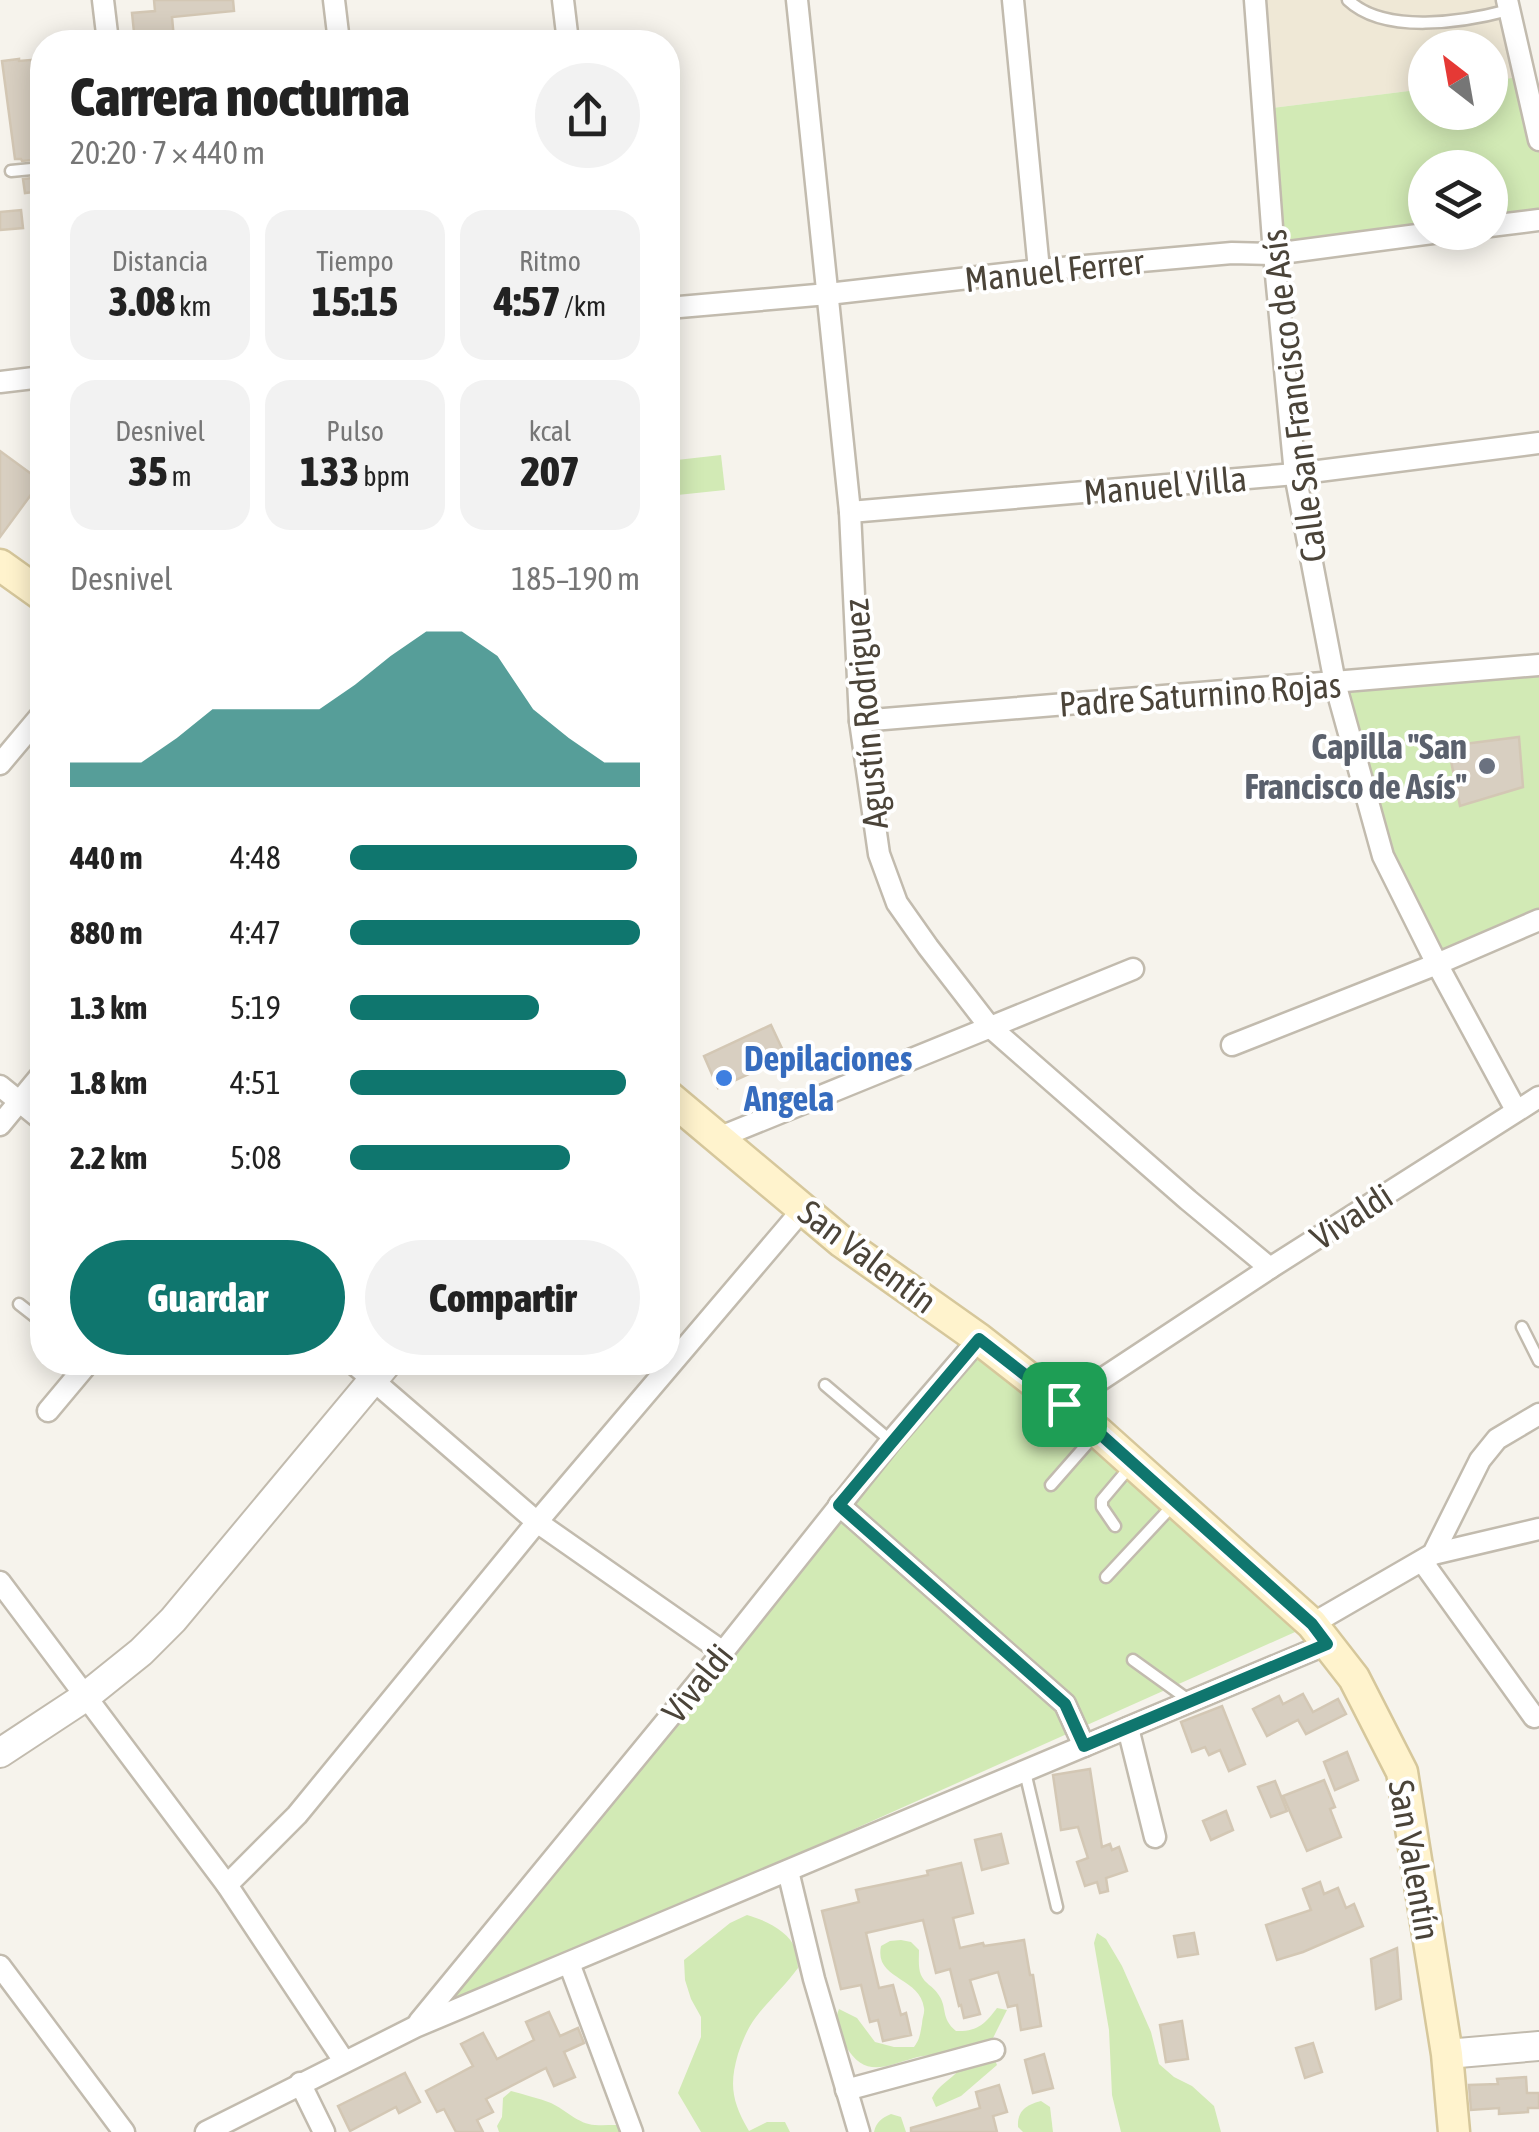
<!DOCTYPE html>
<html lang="es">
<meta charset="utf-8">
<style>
:root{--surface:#fff;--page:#f2f2f2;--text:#222;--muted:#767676;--accent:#0f766e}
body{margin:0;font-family:"Asap Condensed",sans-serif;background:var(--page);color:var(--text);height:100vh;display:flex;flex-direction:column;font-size:38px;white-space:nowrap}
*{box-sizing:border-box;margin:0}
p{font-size:32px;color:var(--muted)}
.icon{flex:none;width:55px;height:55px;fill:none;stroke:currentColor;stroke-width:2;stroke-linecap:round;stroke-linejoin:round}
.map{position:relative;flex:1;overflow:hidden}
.side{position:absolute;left:30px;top:30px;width:650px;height:1345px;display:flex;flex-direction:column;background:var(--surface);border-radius:40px;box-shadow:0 5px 25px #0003}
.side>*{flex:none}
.needle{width:65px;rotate:329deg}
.tools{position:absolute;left:1408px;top:30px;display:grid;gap:20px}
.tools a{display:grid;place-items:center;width:100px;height:100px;border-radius:50%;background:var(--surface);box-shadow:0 5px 25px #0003;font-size:50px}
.pin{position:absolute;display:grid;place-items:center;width:85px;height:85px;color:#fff;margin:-42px;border-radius:20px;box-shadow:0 5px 15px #0006}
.round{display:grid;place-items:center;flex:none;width:105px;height:105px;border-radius:52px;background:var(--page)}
.head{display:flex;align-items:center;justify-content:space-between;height:170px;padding:0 40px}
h1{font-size:55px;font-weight:800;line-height:75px}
.figures{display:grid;grid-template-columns:repeat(3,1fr);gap:15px;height:170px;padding:10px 40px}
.figures div{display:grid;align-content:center;border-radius:25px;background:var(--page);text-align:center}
.figures b{font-size:42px;font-weight:800}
.figures small{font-size:28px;font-weight:400}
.figures p{font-size:28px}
.chart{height:280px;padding:20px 40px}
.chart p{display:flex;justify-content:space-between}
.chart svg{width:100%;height:180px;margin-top:10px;fill:var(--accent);opacity:.7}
.button{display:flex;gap:20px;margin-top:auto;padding:20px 40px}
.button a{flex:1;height:115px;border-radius:60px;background:var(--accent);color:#fff;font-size:40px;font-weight:800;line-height:115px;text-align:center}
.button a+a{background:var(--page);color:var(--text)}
ul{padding:0 40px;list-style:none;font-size:32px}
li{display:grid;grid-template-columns:160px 120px 1fr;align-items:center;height:75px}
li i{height:25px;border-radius:12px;background:var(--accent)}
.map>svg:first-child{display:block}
.education{fill:#efe8d6}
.green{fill:#d2eab5}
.building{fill:#d8cfc1;stroke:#d3c7b4;stroke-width:2.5}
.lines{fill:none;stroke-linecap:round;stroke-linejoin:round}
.service-casing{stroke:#c2bbae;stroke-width:15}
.minor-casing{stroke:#c2bbae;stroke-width:25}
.tertiary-casing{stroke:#c2bbae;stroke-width:32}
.secondary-casing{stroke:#d6c79b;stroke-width:35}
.service{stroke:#fff;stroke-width:10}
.minor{stroke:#fff;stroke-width:20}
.tertiary{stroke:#fff;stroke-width:28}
.secondary{stroke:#fff3cd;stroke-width:30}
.route-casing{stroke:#fff;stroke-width:20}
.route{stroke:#0f766e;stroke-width:12}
.worship-dot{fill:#6b7280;stroke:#fff;stroke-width:4}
.shop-dot{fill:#3f7fe0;stroke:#fff;stroke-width:4}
.labels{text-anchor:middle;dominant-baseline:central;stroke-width:8;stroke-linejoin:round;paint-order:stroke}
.street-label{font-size:35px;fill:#4b4439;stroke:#fff}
.worship-label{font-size:35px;font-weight:bold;fill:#5b616d;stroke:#fff;text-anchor:end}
.shop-label{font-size:35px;font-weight:bold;fill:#366cbe;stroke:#fff;text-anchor:start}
</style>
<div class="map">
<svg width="1539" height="2132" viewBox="0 0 1539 2132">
<rect width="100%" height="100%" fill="#f6f3ec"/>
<!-- education -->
<polygon class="education" points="1255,0 1503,0 1519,77 1490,81 1490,48 1425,48 1425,89 1263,109"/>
<!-- green -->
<g class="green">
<polygon points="1519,77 1539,151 1539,220 1490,226 1490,168 1425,168 1425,232 1274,254 1263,109 1425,89 1425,112 1490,112 1490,81"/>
<polygon points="721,455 725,490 668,496 668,461"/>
<polygon points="1539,665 1539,918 1444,959 1406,892 1338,683"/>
<polygon points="974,1346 1313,1624 438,2015"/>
<path d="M 747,1915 C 765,1920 789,1931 796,1950 C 798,1956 797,1962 798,1968 C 785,1986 769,2000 756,2017 C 747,2029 743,2040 738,2054 C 729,2085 732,2102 749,2131 L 767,2122 L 785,2122 L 790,2132 L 701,2132 L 678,2093 L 701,2037 L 701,2017 L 691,1999 L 685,1980 L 684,1960 L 730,1923 Z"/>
<polygon points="1097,1933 1106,1939 1122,1966 1151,2032 1159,2064 1174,2077 1192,2086 1214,2106 1221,2132 1121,2132 1112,2095 1109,2030 1094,1943"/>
<path d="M 901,1940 L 911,1942 L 919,1950 C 919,1958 918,1968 921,1975 C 925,1984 933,1986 938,1994 C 948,2007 940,2018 956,2031 C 977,2032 985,2024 997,2008 L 1007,2010 L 989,2046 L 997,2065 L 961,2096 L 936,2107 L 932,2098 C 938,2085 951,2080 960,2069 L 945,2054 C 934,2055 924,2055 914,2058 C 884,2067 864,2078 845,2045 C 837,2032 833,2024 839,2009 L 857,2018 L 875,2042 L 894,2047 L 914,2047 C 920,2039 920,2034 922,2024 C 922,2018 925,2013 924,2008 C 920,1976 874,1980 881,1946 L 890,1941 Z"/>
<path d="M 511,2091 C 525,2095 538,2098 551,2103 C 566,2110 578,2124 595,2125 C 613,2126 627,2122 643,2132 L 499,2132 L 497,2126 L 502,2117 L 503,2098 Z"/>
<path d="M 1041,2101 L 1050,2107 L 1053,2132 L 1023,2132 L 1018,2127 C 1017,2111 1026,2105 1041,2101 Z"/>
<path d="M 891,2114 L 901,2117 L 906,2132 L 874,2132 C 876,2122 882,2118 891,2114 Z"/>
</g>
<!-- building -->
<g class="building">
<polygon points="154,0 233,0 234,11 172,17 174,39 135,42 132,13 155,11"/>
<polygon points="19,59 19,61 42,59 42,159 22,161 21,159 15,159 2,61"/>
<polygon points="42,177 42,191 25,193 23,179"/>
<polygon points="21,210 23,228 0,230 0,212"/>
<polygon points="0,451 41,481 0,537"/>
<polygon points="1519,737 1523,787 1460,806 1448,746"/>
<polygon points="771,1025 786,1057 718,1088 704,1056"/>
<polygon points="1303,1694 1313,1712 1338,1699 1346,1714 1306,1734 1298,1720 1267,1736 1253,1709 1279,1696 1283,1704"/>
<polygon points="1222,1706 1245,1764 1229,1771 1220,1750 1209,1755 1205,1747 1192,1752 1181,1722"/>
<polygon points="1347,1752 1358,1780 1335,1790 1324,1762"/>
<polygon points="1090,1769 1102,1847 1110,1844 1112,1850 1119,1847 1127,1871 1106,1878 1108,1891 1100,1893 1097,1882 1085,1886 1077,1862 1088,1858 1078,1827 1061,1830 1053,1775"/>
<polygon points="1324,1780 1335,1807 1330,1809 1341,1837 1307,1851 1283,1796"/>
<polygon points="1275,1781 1287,1811 1271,1817 1258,1787"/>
<polygon points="1226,1811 1233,1830 1211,1840 1203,1821"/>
<polygon points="1001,1834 1008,1863 982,1870 975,1840"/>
<polygon points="961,1863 973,1913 953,1918 960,1948 983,1943 984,1946 1024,1940 1030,1975 1033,1975 1041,2026 1021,2030 1017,2005 1008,2007 998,1972 970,1980 980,2014 964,2018 961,2005 959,2006 950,1969 936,1973 923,1920 866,1933 879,1988 893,1985 901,2015 906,2013 911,2035 883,2041 878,2020 870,2022 861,1985 841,1989 822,1911 859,1902 856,1890 928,1875 927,1871"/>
<polygon points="1320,1882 1324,1894 1338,1888 1346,1908 1354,1904 1363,1926 1303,1952 1277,1960 1266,1925 1311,1910 1303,1889"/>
<polygon points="1194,1933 1198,1954 1178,1957 1174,1936"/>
<polygon points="1397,1948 1401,1999 1376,2009 1371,1959"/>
<polygon points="549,2012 560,2036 578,2028 584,2043 564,2052 575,2077 554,2086 546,2068 486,2099 493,2112 477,2120 483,2132 456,2132 444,2109 437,2112 426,2091 473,2066 461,2044 483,2033 497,2059 534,2040 526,2022"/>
<polygon points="1182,2021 1188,2059 1166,2062 1160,2025"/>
<polygon points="1313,2043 1322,2072 1305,2078 1296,2048"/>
<polygon points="1044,2054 1053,2088 1033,2093 1025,2060"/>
<polygon points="405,2073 420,2102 399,2113 396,2107 350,2131 338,2106"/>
<polygon points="1526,2077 1527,2093 1539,2093 1539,2108 1528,2108 1528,2112 1499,2114 1499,2108 1471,2110 1469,2085 1498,2084 1497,2079"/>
<polygon points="999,2085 1007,2112 993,2116 997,2132 911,2132 911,2128 980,2108 976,2092"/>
</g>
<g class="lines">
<!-- service casing -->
<g class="service-casing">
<g id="service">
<path d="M 1348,0 C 1385,35 1464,22 1509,10"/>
<polyline points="11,171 42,168"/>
<polyline points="19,1304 42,1322"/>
<polyline points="1522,1327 1539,1361"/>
<polyline points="825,1385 891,1441"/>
<polyline points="1051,1485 1094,1436"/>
<polyline points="1115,1526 1102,1507 1102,1500 1129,1468"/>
<polyline points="1106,1577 1175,1503"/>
<polyline points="1133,1660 1190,1701"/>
<polyline points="1025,1772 1057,1907"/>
</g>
</g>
<!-- minor casing -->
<g class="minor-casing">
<g id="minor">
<polyline points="103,0 108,42"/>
<polyline points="334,0 339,42"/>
<polyline points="563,0 568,42"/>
<polyline points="797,0 850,512 860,721 879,854 897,903 928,947 989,1026 1188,1200 1270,1268"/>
<polyline points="1013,0 1039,270"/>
<polyline points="1255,0 1274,254 1295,474 1335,683 1383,856 1437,964 1516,1110"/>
<polyline points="1507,0 1539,140"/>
<polyline points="1490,226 1539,220"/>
<polyline points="668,308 828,294 1039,270 1232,253 1274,254 1440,232"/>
<polyline points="0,382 42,377"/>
<polyline points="850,512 1295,474 1539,443"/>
<polyline points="860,721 1539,665"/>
<polyline points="0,764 42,714"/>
<polyline points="1232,1045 1437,964 1539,920"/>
<polyline points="0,1086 42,1120"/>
<polyline points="0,1125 42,1074"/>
<polyline points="718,1138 1133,969"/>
<polyline points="352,1362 537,1522 723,1652"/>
<polyline points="1064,1404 1270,1268 1539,1097"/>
<polyline points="48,1411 89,1362"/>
<polyline points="839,1505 1065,1704 1084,1746"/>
<polyline points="1433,1554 1539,1529"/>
<polyline points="1422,1561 1534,1717"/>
<polyline points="0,1582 227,1885 344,2061"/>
<polyline points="1312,1624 1433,1554 1480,1460 1497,1439 1539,1414"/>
<polyline points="1128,1728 1155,1837"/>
<polyline points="788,1871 814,1979 859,2132"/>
<polyline points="227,1885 297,1815 537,1522 803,1209"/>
<polyline points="569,1963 632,2132"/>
<polyline points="0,1966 124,2132"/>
<polyline points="419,2022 723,1652 891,1441 979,1339"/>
<polyline points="300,2083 324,2132"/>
<polyline points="846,2090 994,2050"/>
<polyline points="206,2132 415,2027 1327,1644"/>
</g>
</g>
<!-- tertiary casing -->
<g class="tertiary-casing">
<g id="tertiary">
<polyline points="0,1753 85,1697 141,1652 173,1620 388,1362"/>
<polyline points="1447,2054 1539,2046"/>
</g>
</g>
<!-- secondary casing -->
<g class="secondary-casing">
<g id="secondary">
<polyline points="0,565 42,595"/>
<polyline points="668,1096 842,1242 979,1339 1098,1432 1312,1624 1354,1678 1402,1772 1447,2054 1454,2132"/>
</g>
</g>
<!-- service -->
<use href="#service" class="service"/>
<!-- minor -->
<use href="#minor" class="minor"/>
<!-- tertiary -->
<use href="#tertiary" class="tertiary"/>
<!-- secondary -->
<use href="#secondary" class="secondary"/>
</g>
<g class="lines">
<!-- route casing -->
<g class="route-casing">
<polygon id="route" points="979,1339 1098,1432 1312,1624 1327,1644 1084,1746 1065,1704 839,1505"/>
</g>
<!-- route -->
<use href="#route" class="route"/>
</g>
<!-- markers -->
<circle class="worship-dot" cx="1487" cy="766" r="10"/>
<circle class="shop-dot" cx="724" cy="1078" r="10"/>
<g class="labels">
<!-- street labels -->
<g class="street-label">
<text transform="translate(1054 270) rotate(-6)">Manuel Ferrer</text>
<text transform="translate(1293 396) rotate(-97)">Calle San Francisco de Asís</text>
<text transform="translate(1165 485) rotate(-5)">Manuel Villa</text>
<text transform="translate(1200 694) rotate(-4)">Padre Saturnino Rojas</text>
<text transform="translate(865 714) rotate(-95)">Agustín Rodriguez</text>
<text transform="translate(1351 1216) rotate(-33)">Vivaldi</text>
<text transform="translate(868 1256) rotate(37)">San Valentín</text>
<text transform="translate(697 1683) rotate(-51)">Vivaldi</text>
<text transform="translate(1415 1860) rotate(80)">San Valentín</text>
</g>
<!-- worship labels -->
<g class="worship-label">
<text x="1467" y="746">Capilla "San<tspan x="1467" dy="40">Francisco de Asís"</tspan></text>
</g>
<!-- shop labels -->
<g class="shop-label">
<text x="744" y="1058">Depilaciones<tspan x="744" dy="40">Angela</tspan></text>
</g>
</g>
</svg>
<div class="tools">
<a><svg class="needle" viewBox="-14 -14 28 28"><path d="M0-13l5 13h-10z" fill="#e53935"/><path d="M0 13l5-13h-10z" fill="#767676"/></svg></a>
<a><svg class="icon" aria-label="layers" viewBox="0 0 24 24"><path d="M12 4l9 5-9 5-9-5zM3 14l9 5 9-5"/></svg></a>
</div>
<div class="pin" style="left:1064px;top:1404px;background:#1e9e55"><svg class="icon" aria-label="arrive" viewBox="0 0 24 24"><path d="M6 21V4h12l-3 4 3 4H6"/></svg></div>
<section class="side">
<div class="head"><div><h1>Carrera nocturna</h1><p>20:20 · 7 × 440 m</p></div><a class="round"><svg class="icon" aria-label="share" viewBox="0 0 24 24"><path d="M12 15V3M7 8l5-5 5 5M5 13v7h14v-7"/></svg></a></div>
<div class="figures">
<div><p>Distancia</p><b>3.08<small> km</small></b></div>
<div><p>Tiempo</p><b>15:15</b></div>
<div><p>Ritmo</p><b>4:57<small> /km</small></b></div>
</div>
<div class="figures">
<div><p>Desnivel</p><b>35<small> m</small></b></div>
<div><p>Pulso</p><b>133<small> bpm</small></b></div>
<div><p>kcal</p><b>207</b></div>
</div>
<div class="chart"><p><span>Desnivel</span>185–190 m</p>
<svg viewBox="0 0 160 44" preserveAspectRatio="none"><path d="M0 44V38L10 38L20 38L30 32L40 25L50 25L60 25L70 25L80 19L90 12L100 6L110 6L120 12L130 25L140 32L150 38L160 38V44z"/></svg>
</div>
<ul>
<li><b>440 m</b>4:48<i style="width:99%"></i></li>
<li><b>880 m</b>4:47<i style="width:100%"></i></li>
<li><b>1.3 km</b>5:19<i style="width:65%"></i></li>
<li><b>1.8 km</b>4:51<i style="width:95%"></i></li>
<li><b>2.2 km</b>5:08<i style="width:76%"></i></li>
</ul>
<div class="button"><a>Guardar</a><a>Compartir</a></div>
</section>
</div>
